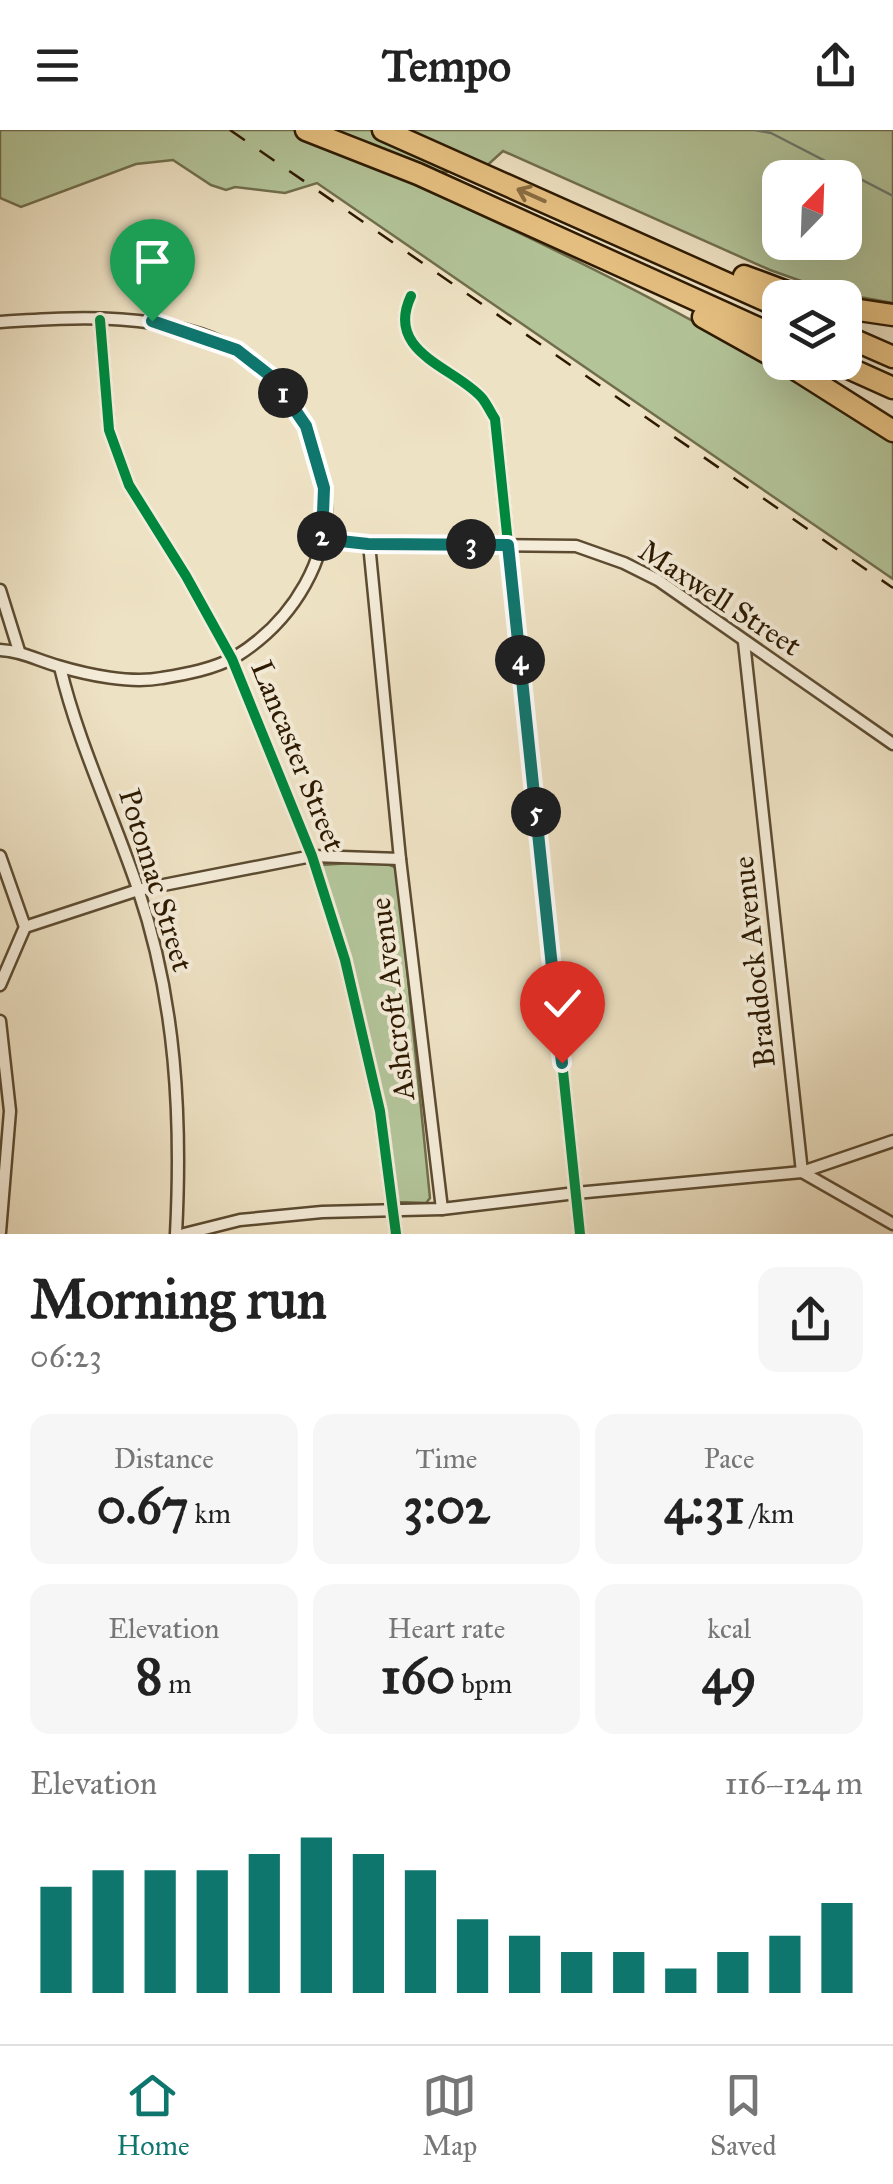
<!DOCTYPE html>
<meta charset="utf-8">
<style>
:root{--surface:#fff;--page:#f6f6f6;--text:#222;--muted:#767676;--line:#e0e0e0;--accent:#0f766e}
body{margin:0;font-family:"IM FELL Great Primer",serif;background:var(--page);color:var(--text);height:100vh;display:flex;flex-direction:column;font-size:38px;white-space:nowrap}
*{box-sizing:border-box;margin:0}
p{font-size:32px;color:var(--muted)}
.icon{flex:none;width:55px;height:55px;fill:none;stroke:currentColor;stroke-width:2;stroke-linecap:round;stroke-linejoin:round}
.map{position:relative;height:1104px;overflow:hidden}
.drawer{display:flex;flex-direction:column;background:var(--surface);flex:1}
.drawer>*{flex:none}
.needle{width:65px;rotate:23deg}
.tools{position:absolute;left:762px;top:30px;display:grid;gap:20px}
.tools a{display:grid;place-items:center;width:100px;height:100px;border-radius:20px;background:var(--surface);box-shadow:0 10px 40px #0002;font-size:50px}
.pin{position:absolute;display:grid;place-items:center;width:85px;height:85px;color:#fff;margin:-102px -42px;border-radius:50% 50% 50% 0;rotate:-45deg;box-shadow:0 0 10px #0007}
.pin .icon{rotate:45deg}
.km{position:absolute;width:50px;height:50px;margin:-25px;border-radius:50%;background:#222;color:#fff;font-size:28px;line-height:50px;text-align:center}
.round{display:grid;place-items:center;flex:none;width:105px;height:105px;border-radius:20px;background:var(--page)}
.head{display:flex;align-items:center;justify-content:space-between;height:170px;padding:0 30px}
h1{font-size:55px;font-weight:800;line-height:75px}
.metrics{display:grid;grid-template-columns:repeat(3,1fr);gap:15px;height:170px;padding:10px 30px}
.metrics div{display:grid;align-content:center;border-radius:20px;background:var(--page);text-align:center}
.metrics b{font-size:50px;font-weight:800}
.metrics small{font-size:28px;font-weight:400}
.metrics p{font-size:28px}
.chart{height:280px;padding:20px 30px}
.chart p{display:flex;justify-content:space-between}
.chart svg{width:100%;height:180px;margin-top:10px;stroke:var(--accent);stroke-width:6}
header{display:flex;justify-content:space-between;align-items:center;height:130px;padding:0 30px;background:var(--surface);font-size:45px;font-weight:800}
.tabs{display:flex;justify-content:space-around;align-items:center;height:140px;border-top:2px solid var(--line);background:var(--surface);font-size:28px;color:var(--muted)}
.tabs a{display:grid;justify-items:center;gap:5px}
.tabs .current{color:var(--accent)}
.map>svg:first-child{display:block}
.green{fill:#b3c499;stroke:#706e4c;stroke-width:2.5;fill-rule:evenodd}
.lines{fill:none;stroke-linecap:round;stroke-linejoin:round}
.stream{stroke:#6e7b6e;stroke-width:2.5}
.minor-casing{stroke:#5c4b31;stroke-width:15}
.motorway-casing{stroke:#2c1900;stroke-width:25}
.minor{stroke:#f4ecd9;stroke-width:10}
.motorway{stroke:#e7c182;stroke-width:20}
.rail{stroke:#2c1900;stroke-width:2.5;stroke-dasharray:18 18;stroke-linecap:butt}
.cycleway-casing{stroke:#f4ecd9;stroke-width:16}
.cycleway{stroke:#00873e;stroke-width:10}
.oneway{stroke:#8a6d41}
.route-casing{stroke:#fff;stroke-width:20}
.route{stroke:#0f766e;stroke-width:12}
.labels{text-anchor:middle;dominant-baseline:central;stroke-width:8;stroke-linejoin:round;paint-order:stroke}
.street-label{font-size:30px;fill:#2c1900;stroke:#f4ecd9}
</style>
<header><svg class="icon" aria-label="menu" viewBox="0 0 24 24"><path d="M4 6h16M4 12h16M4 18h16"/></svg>Tempo<svg class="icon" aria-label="share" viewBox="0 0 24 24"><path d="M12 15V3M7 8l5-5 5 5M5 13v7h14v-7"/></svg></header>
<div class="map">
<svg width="893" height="1104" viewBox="0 0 893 1104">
<rect width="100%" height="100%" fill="#eee2c4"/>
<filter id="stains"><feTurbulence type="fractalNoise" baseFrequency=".002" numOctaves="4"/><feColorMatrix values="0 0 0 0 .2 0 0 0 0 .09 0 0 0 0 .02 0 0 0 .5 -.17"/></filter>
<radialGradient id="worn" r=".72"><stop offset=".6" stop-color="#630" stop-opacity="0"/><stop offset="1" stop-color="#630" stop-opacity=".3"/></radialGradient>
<!-- green -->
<g class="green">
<path d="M 0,0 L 893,0 L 893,173 L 832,162 L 770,140 L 503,21 L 481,41 L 391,43 C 563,122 737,205 893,313 L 893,449 L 317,53 L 285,63 L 235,57 L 226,60 L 211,55 L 173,30 L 136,34 L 21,77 L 0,68 ZM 780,48 L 845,48 L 845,112 L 780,112 Z"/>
<polygon points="381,731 397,738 430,1068 426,1073 398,1072 365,889 321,735"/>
</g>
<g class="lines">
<!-- stream -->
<polyline class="stream" points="755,0 771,3 893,66"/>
<!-- minor casing -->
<g class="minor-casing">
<g id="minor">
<path d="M 411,166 C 384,223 455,237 482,268 C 487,274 491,283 495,289 L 580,1104"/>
<polyline points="100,190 109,300 129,355 186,446 232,529 312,726 345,830 380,981 396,1104"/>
<path d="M 0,192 C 76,187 168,181 237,220 C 274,241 302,280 313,320 C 317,332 322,344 324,356 C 335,426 292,492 235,527 C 214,539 186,544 162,548 C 131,554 88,545 58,536 C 37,530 21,521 0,520"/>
<polyline points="322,409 369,414 576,416 624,433 658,450 893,614"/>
<polyline points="369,414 400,729 442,1079"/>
<polyline points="0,460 19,521"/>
<polyline points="744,512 802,1042 893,1094"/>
<path d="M 60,537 C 78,613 113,685 138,759 C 176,871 182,987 176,1104"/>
<polyline points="0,726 25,797 0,855"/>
<polyline points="25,797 138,760 312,726 400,729"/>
<polyline points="0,891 10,981 0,1102"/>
<polyline points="184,1104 240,1090 322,1082 442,1079 576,1063 802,1042 893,1011"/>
</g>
</g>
<!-- motorway casing -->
<g class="motorway-casing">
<g id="motorway">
<polyline points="306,0 418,44 780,208"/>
<polyline points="383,0 780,177"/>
<polyline points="744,146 803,168"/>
<polyline points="845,178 893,185"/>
<polyline points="703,187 780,230"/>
<polyline points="845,206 893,227"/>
<polyline points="784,232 893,301"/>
<polyline points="835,232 893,258"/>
</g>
</g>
<!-- minor -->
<use href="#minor" class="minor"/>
<!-- motorway -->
<use href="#motorway" class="motorway"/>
<!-- rail -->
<polyline class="rail" points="230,0 893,458"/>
<!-- cycleway casing -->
<g class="cycleway-casing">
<g id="cycleway">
<path d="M 411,166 C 384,223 455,237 482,268 C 487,274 491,283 495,289 L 580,1104"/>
<polyline points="100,190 109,300 129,355 186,446 232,529 312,726 345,830 380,981 396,1104"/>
</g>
</g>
<!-- cycleway -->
<use href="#cycleway" class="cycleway"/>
</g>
<!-- one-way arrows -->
<defs><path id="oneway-shaft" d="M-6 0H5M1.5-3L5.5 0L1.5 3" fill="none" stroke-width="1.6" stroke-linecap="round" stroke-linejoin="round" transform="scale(2.5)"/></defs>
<use class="oneway" href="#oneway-shaft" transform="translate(531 65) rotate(-156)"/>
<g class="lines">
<!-- route casing -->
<g class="route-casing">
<polyline id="route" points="152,191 237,220 273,248 306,296 324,358 322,409 368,414 508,415 562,933"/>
</g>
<!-- route -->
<use href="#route" class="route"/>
</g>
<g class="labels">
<!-- street labels -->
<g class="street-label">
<text transform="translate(720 468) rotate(33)">Maxwell Street</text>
<text transform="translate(298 626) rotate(68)">Lancaster Street</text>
<text transform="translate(156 750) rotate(73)">Potomac Street</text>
<text transform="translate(754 832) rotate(-96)">Braddock Avenue</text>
<text transform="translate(392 869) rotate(-97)">Ashcroft Avenue</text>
</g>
</g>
<rect width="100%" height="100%" filter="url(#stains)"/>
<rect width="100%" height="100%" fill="url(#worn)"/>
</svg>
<div class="tools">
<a><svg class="needle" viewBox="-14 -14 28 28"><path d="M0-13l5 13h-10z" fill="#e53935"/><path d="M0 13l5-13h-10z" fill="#767676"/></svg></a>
<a><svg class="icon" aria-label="layers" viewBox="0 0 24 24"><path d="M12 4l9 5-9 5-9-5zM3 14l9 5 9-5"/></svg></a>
</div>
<div class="pin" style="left:152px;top:191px;background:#1e9e55"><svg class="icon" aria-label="arrive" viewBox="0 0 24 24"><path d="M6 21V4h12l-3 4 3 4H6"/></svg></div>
<div class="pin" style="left:562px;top:933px;background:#d93025"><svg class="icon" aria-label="check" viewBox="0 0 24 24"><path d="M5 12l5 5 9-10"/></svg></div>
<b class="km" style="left:283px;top:263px">1</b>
<b class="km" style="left:322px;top:406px">2</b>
<b class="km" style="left:471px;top:414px">3</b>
<b class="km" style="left:520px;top:530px">4</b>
<b class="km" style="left:536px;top:682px">5</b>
</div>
<section class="drawer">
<div class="head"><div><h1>Morning run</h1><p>06:23</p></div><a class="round"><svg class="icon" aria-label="share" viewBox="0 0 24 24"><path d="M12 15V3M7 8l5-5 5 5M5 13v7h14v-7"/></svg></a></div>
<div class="metrics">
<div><p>Distance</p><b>0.67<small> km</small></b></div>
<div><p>Time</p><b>3:02</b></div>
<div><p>Pace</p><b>4:31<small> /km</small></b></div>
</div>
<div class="metrics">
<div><p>Elevation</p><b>8<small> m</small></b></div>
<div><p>Heart rate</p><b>160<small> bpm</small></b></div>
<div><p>kcal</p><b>49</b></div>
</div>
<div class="chart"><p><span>Elevation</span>116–124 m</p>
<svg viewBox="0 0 160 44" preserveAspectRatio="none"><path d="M5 44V18M15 44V14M25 44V14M35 44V14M45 44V10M55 44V6M65 44V10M75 44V14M85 44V26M95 44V30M105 44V34M115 44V34M125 44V38M135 44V34M145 44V30M155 44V22"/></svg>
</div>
</section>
<nav class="tabs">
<a class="current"><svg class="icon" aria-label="home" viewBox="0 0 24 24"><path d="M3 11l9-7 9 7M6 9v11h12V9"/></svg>Home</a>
<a><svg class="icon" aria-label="map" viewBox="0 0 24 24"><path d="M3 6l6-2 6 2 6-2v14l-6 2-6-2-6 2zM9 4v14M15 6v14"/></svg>Map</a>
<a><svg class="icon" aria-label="saved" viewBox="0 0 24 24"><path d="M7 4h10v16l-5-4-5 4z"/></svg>Saved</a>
</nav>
